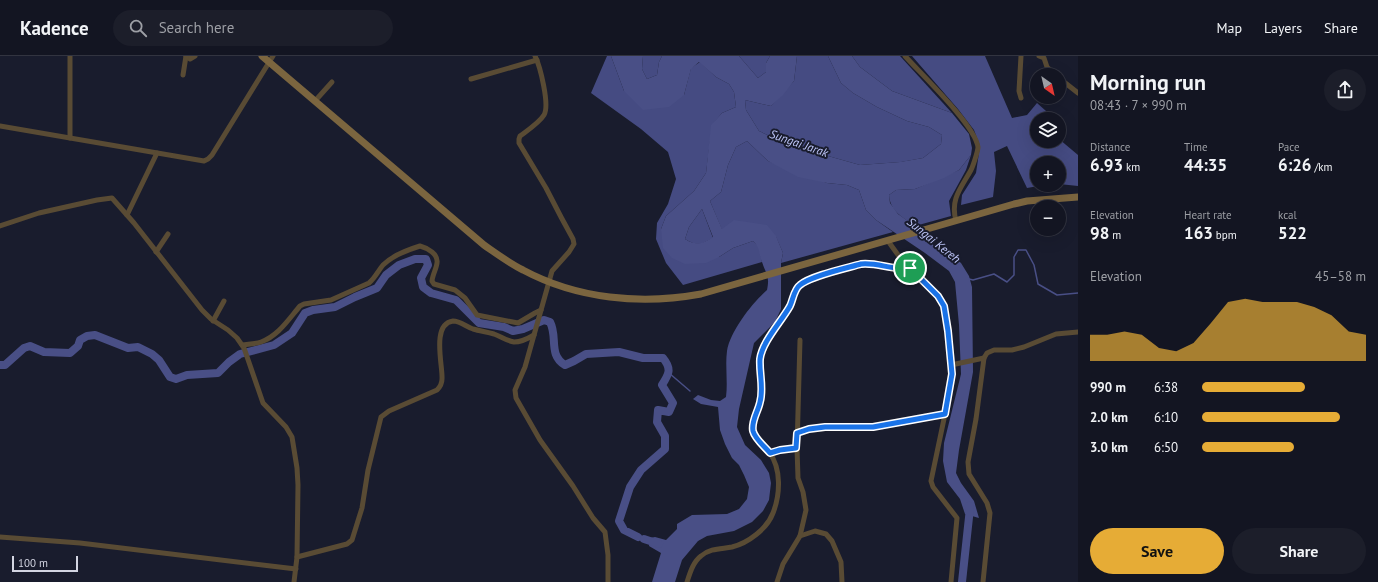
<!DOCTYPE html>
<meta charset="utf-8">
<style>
:root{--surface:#131522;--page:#1c1e2a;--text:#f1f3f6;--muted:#9d9fa5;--line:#323440;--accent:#e6ac36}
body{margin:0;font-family:"PT Sans",sans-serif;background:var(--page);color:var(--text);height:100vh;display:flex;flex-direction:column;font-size:15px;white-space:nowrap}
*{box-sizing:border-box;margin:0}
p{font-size:13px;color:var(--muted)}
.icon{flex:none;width:22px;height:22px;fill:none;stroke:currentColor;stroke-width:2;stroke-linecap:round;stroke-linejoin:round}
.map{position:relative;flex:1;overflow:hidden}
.sheet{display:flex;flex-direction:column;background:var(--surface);width:300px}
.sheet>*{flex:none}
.needle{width:26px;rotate:146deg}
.fabs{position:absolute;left:1030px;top:12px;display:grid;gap:8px}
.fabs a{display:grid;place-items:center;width:36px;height:36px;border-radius:50%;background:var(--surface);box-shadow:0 4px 16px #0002,0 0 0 1px var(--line);font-size:20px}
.scale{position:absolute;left:12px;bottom:10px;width:66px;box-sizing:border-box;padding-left:4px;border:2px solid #d3d5e2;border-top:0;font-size:11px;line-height:14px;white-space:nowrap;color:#d3d5e2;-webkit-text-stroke:3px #191c2d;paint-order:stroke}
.pin{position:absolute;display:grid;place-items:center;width:34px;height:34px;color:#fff;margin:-17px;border:2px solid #fff;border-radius:50%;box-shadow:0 1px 4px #0007}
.round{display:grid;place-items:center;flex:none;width:42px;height:42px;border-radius:21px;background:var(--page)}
.summary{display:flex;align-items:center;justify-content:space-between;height:68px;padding:0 12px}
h1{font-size:22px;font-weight:600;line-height:30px}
.figures{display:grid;grid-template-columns:repeat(3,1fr);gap:6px;height:68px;padding:4px 12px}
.figures div{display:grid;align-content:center}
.figures b{font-size:17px;font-weight:600}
.figures small{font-size:11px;font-weight:400}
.figures p{font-size:11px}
.chart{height:112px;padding:8px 12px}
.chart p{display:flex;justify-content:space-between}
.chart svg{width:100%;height:72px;margin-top:4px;fill:var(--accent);opacity:.7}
.button{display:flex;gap:8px;margin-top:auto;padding:8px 12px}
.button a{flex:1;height:46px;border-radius:24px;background:var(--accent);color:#111;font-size:16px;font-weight:600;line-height:46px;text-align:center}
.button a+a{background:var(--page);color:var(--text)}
ul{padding:0 12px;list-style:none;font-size:13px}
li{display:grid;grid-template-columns:64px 48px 1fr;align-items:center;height:30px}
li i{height:10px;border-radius:5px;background:var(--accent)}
header{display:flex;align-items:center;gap:24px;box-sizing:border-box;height:56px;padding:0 20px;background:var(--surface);border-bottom:1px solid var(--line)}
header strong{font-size:19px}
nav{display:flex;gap:22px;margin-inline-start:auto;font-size:14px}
.search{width:280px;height:36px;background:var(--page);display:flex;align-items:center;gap:10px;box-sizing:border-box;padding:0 14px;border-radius:22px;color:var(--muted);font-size:15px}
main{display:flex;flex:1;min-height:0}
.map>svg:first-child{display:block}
.forest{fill:#454b82}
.water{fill:#494f86;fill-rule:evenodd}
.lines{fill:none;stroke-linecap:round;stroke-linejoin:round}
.stream{stroke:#494f86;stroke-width:1.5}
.river{stroke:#494f86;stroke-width:8}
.street{stroke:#594b34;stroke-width:5}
.secondary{stroke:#7b653f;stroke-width:7}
.route-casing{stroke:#fff;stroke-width:8}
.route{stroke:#1a73e8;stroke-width:5}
.labels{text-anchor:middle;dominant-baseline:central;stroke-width:4;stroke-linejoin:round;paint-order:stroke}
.water-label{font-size:12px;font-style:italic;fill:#bfc7fa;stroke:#191c2d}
</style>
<header>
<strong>Kadence</strong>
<div class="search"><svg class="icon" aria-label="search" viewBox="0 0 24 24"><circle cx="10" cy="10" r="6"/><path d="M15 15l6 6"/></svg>Search here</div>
<nav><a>Map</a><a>Layers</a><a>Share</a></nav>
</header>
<main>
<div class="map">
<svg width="1078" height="526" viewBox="0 0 1078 526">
<rect width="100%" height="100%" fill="#191c2d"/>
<!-- forest -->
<g class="forest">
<polygon points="607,0 611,0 624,35 684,39 691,12 700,6 716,21 729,28 734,36 736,51 722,57 712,69 706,117 694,135 666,160 661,173 719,201 733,192 753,185 759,191 762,206 683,229 666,207 656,183 657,167 668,148 676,123 668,96 641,73 591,37"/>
<polygon points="643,0 662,0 659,6 657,19 647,23 642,13"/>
<polygon points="739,0 770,0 766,7 766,16 758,22"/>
<polygon points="797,0 828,0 841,27 853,37 877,51 907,65 929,71 942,79 941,88 923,102 901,106 860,109 789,89 759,75 746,54 745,44 771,50 794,25"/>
<polygon points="852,0 900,0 952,57 892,35 860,11"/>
<polygon points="912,0 985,0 1012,62 1027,59 1037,47 1046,55 1042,63 1037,63 1037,85 1059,85 1059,83 1078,99 1078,130 1059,128 1059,107 1037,107 1037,129 1044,129 1027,132 1007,90 994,96 996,115 993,141 961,149 962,139 976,117 980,90 974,74 958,53"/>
<polygon points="747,85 768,105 827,127 847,129 859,134 866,154 876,164 893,176 781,207 783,197 776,181 722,174 710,145 721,136 728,109 736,91"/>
<path d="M 971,99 L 966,114 L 949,145 L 951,160 L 915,170 C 902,161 890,155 889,139 L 896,134 L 915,133 L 959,114 Z"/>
<path d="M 702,153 L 713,182 C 701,188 698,191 685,183 L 689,171 Z"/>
</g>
<!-- water -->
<path class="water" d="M 611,0 L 643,0 L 642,13 L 647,23 L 657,19 L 659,6 L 662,0 L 739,0 L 758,22 L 766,16 L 766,7 L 770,0 L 797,0 L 794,25 L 783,39 L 771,50 L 745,44 L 746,54 L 759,75 L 789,89 L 860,109 L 900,106 L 923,102 L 941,88 L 942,79 L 929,71 L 907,65 L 877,51 L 853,37 L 841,27 L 828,0 L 852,0 L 860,11 L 892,35 L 952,57 L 969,78 L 972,92 L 971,99 L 959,114 L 944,122 L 915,133 L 896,134 L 889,139 L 890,147 L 898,158 L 915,170 L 938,194 L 949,197 L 961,207 L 969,220 L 972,231 L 973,316 L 959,394 L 956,417 L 961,427 L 974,445 L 979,462 L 965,458 L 960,443 L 947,426 L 943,405 L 944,387 L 961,318 L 959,269 L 955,226 L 949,215 L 925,197 L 876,164 L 866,154 L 859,134 L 847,129 L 827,127 L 798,121 L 768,105 L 747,85 L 736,91 L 728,109 L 721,136 L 710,145 L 722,173 L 734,164 L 767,169 L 776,180 L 783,197 L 781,207 L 781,253 L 775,266 L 754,287 L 739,353 L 737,371 L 745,389 L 761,404 L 769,417 L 771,427 L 769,444 L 763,455 L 752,466 L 734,475 L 707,480 L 698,485 L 682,504 L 675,526 L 652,526 L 661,497 L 649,490 L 650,482 L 655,481 L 666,484 L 677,473 L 677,468 L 692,459 L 727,458 L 739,453 L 747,443 L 749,431 L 744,419 L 739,409 L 732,402 L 725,388 L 720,374 L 718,351 L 701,348 L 693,343 L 698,339 L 711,344 L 720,345 L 726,341 C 728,325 725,310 727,295 C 730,275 753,246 767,234 C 770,220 766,218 762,206 C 758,196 761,193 753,185 L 733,192 L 719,201 L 706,207 L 685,208 L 672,202 L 663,192 L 661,173 L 666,160 L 694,135 L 706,117 L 711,69 L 722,57 L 736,51 L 734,36 L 729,28 L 716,21 L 699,6 L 691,13 L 684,39 L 669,51 L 643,54 L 624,35 ZM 702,153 L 713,181 C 702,188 696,190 685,183 L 689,171 Z"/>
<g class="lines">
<!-- stream -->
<g class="stream">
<polyline points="969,223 973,224 994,218 1007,226 1014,219 1014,201 1018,194 1026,194 1034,209 1038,228 1057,239 1078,237"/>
<polyline points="669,317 690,335"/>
</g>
<!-- river -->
<g class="river">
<path d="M 0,309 L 5,309 L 24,292 L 30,290 L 44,296 L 70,297 L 78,290 L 80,284 L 87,280 L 95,279 L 128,292 L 138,291 L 152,298 L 159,304 L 170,321 L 176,323 L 187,319 L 218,317 L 229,306 L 240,298 L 274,289 L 292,277 L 305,257 L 313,254 L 335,251 L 355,241 L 377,232 L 386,219 L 399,209 L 415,203 L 426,203 L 428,209 L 421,222 L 423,231 L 431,237 L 456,244 L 479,267 L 504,271 L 513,275 L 523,273 L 544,264 L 550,266 C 558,281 548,299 565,309 L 574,305 L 586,298 L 619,296 L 643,302 L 663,302 C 672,313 669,318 662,329 L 673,347 L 669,356 L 658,354 L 657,366 L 665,380 L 665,393 L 641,414 L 630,431 L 619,465 L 624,474 L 638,481"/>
<polyline points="644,483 659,488"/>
<polyline points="962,526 970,452 969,450"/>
</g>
<!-- street -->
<g class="street">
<polyline points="186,0 190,3 195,0"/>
<path d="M 535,0 C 540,10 550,49 544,59 C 539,67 528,74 520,80 L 519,83 L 519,87 L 546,132 L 561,161 L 573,183 L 574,188 L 569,196 L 552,215 L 525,311 L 515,334 L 516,342 L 540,384 L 573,430 L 593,462 L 605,476 L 608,499 L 608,526"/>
<path d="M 905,0 C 921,18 975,69 978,91 C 978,95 973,110 971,114 C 961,132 950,143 956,165"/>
<polyline points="1021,0 1019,35 1021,42"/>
<polyline points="1039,0 1044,2 1047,11 1055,19"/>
<polyline points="183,19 186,0"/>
<polyline points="1059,22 1078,37"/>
<polyline points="471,23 537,4"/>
<polyline points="315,45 332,26"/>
<polyline points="0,70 204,105 208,103 212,99 273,0"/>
<polyline points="70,82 70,0"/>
<polyline points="127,159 157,97"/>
<polyline points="0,170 39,157 97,144 112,142 134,167 202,254 211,263 228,274 237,282 244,292 263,347 286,371 292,381 297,412 298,429 297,501 294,526"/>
<polyline points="888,185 901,203 942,244 948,275 952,318 949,339 931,425 933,431 957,462 951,526"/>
<polyline points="156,196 168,178"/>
<polyline points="213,265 224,245"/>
<path d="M 242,289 C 248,288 255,288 261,286 C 278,280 288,264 300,250 L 304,248 L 331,244 L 369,227 C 375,222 378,215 383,209 C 393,199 407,194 420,190 C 424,191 428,193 432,196 C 443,205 433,214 432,225 L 434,228 L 455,234 L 465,242 L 477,259 L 518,267 L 535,257 L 541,254"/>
<polyline points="951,309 984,302"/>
<polyline points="797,377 809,373 825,371 873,371 945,358"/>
<polyline points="770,397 781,394 797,392"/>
<polyline points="800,480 815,475 826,478 832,485 841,506 842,526"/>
<polyline points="0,481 80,487 296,513"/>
<path d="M 297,501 L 347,488 L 352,484 L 362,452 L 368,414 L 381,361 L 389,355 L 437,334 C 440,331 442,328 442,323 C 443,310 431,268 453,265 C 460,265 467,271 473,273 C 480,275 487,276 494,278 C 500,280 507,285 514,286 C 521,286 529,282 534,279"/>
<path d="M 687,526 C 690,517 693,506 701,500 C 710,492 722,493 732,491 C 748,487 767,473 773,457 C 780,439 782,413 769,396 C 764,389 755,383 753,375 C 751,362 760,352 761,340 C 762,328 759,315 760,303 C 763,284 783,265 791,248 C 794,241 795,231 802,227 C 819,218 841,212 860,209 C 877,205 892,216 910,212"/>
<polyline points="777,526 783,508 800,480 806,454 803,436 798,422 797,392 800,284"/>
<polyline points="983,526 990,457 987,447 969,418 968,406 976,363 984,302 987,297 994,294 1012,294 1024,291 1056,278 1078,276"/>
</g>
<!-- secondary -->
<path class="secondary" d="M 262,0 L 484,189 C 497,198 509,207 523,214 C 577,243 641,249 701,238 L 1014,148 L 1027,145 L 1078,141"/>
</g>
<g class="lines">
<!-- route casing -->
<g class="route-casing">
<path id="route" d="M 861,208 C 878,206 893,215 910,212 L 938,240 L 944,250 L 948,275 L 952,318 L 945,358 L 873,371 L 825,371 L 809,373 L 797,377 L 796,392 L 780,394 L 770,397 C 765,391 755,383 753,375 C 751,365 758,356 760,346 C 764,332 759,317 760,303 C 762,286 781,266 790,250 C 793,244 794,233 800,229 C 810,220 847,212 861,208 Z"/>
</g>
<!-- route -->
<use href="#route" class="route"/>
</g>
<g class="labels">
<!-- water labels -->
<g class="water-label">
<text transform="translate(799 87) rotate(19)">Sungai Jarak</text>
<text transform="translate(934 184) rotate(39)">Sungai Kereh</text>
</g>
</g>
</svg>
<div class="fabs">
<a><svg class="needle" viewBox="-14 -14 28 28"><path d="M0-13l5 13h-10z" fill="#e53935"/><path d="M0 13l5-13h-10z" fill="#9d9fa5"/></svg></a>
<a><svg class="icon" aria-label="layers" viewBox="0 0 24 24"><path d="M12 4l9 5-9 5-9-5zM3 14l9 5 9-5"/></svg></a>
<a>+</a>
<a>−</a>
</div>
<div class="scale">100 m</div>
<div class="pin" style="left:910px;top:212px;background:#1e9e55"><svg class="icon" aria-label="arrive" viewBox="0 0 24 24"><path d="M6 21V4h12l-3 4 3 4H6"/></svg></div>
</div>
<section class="sheet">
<div class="summary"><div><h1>Morning run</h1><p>08:43 · 7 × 990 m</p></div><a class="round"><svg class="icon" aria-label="share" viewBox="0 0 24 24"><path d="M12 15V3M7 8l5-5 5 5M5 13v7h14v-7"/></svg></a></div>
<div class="figures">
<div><p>Distance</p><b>6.93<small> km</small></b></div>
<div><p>Time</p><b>44:35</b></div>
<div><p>Pace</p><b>6:26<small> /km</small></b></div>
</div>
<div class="figures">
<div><p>Elevation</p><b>98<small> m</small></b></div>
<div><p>Heart rate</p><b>163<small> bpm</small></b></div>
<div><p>kcal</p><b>522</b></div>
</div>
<div class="chart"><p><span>Elevation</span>45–58 m</p>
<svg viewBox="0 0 160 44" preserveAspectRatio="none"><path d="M0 44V28L10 28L20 26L30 28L40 36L50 38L60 33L70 21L80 8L90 6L100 8L110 8L120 8L130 11L140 16L150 26L160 28V44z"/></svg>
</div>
<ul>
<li><b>990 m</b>6:38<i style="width:63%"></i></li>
<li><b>2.0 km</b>6:10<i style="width:84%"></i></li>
<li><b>3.0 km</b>6:50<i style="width:56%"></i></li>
</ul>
<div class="button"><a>Save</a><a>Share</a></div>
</section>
</main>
